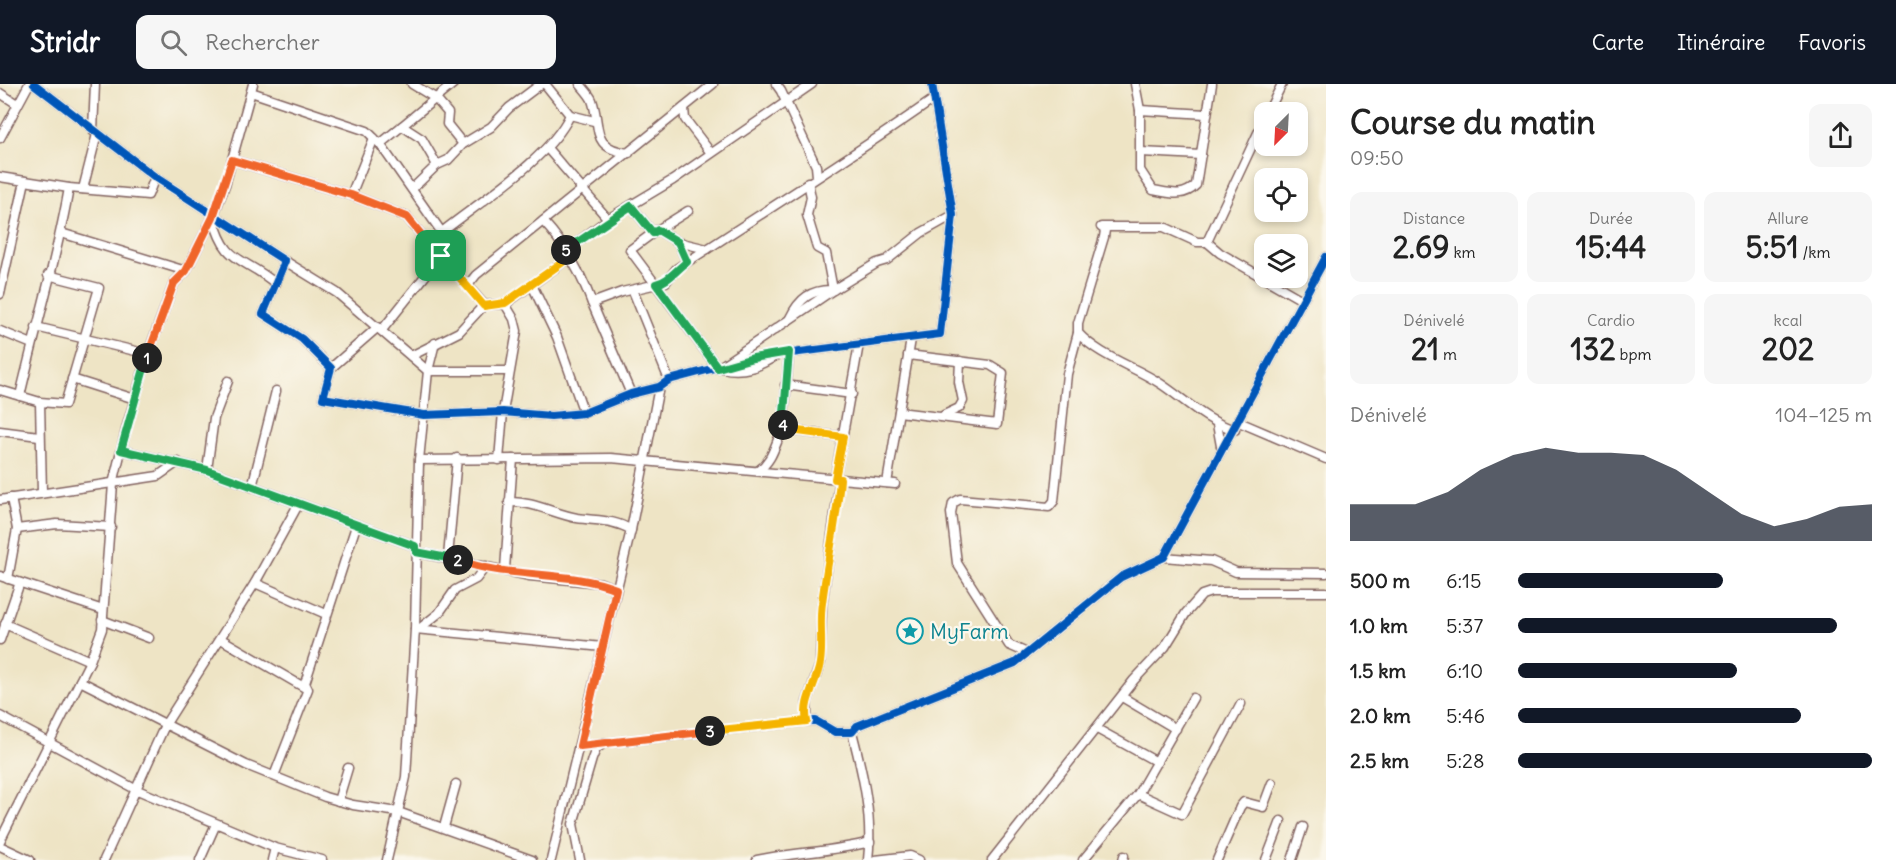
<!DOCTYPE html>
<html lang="fr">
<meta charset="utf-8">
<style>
:root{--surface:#fff;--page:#f6f6f6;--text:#222;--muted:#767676;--accent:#111827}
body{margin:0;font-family:Delius,sans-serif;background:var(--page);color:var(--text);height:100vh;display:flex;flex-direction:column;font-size:22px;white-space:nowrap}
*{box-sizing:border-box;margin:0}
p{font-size:20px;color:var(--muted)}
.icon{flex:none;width:33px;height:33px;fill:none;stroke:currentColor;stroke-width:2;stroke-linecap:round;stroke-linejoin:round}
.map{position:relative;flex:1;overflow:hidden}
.sheet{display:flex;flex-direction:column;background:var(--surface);width:570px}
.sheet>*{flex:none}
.needle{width:39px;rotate:204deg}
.tools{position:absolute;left:1254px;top:18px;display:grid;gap:12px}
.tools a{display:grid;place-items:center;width:54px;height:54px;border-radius:12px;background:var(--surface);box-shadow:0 3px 9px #0003;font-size:30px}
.pin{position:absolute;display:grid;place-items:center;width:51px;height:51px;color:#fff;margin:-26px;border-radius:12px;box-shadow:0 3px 9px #0006}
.km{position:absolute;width:30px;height:30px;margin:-15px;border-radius:50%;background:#222;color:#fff;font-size:16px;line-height:30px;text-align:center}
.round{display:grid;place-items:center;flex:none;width:63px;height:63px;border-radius:12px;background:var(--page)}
.headline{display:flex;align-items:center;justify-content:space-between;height:102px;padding:0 24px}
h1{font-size:33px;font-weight:700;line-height:45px}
.metrics{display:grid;grid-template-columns:repeat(3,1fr);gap:9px;height:102px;padding:6px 24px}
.metrics div{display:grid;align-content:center;border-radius:12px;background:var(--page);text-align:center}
.metrics b{font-size:30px;font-weight:700}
.metrics small{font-size:16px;font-weight:400}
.metrics p{font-size:16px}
.chart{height:168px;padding:12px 24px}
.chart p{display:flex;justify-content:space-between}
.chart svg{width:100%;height:108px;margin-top:6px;fill:var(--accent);opacity:.7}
ul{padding:0 24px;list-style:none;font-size:20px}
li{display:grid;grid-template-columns:96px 72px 1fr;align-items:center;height:45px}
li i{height:15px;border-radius:8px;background:var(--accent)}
header{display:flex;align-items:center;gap:36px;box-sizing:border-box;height:84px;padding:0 30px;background:var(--accent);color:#fff}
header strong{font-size:28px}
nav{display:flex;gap:33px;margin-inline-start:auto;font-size:21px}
.search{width:420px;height:54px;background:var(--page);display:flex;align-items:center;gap:15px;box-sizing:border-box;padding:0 21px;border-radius:12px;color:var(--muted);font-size:22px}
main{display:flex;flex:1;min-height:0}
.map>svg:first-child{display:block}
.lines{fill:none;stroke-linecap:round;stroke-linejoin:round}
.minor-casing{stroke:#836461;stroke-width:11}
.minor{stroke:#fff;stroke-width:8}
.cycleway-casing{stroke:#fbf7ec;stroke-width:11}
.cycleway{stroke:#0057b8;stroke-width:8}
.split-1-casing{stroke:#fff;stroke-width:12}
.split-2-casing{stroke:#fff;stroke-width:12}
.split-3-casing{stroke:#fff;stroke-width:12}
.split-4-casing{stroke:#fff;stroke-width:12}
.split-5-casing{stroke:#fff;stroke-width:12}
.split-6-casing{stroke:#fff;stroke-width:12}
.split-1{stroke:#f0652b;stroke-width:8}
.split-2{stroke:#22a559;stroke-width:8}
.split-3{stroke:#f0652b;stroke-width:8}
.split-4{stroke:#f5b400;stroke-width:8}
.split-5{stroke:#22a559;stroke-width:8}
.split-6{stroke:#f5b400;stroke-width:8}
.labels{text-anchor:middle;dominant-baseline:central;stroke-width:4.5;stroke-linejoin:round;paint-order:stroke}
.culture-label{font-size:21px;fill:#0d838f;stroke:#fbf7ec;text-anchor:start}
</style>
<header>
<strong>Stridr</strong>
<div class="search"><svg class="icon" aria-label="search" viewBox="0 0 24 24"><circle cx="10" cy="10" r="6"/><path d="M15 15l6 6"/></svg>Rechercher</div>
<nav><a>Carte</a><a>Itinéraire</a><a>Favoris</a></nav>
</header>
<main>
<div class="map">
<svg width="1326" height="776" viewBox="0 0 1326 776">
<rect width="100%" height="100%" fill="#fbf7ec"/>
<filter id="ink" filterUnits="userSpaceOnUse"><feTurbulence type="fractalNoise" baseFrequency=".0167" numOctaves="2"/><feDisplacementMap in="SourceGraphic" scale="12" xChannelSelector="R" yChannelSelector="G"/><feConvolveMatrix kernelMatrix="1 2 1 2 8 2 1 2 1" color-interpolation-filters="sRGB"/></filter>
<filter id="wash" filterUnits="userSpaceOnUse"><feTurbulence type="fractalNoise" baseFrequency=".008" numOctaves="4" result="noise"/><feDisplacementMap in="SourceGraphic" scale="24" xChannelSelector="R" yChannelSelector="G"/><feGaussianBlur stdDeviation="1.35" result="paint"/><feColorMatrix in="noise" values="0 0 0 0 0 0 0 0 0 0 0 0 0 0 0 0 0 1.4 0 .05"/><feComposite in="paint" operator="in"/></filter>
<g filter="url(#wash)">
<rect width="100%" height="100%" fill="#eee4c5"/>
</g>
<g filter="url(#ink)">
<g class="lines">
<!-- minor casing -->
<g class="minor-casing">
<g id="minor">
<polyline points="34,0 155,93 285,177 263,230 302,255 331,284 323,314 424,331 503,328 551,332 584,329 631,310 659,303 669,296 753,274 940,250 953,131 932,0"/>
<polyline points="412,0 435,14 448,29 447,40 463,60"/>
<path d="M 580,0 C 584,5 590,11 592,16 C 602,44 589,64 629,69"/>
<polyline points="776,0 781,7 816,82 817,92"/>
<path d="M 1135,0 L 1140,26 L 1140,86 L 1153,106 C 1170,109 1183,114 1196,101 L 1212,0"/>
<polyline points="251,8 367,47 380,60 445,153 441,172 382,246"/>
<polyline points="0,9 17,20"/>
<polyline points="684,24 685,35 711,69"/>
<polyline points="1140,26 1206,30"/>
<polyline points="1268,28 1282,0"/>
<polyline points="570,31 594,37"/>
<polyline points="402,42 453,0"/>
<polyline points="93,47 95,0"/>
<polyline points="0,54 29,0"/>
<polyline points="380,60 402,42 422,55 437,81"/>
<polyline points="547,64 608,135"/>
<polyline points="1141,68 1201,71"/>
<polyline points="232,76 351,111 407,133 440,174"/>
<polyline points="0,93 69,104 148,111 155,93"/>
<polyline points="83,105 97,50"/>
<polyline points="412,105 437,81 448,76 463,60 491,43 509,24 541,0"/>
<polyline points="351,111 374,54"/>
<polyline points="631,122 653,149 630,166 718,284 833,206 877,179 887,176 921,149 953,131"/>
<path d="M 213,133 C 226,182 242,171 276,200"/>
<path d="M 543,137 C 565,161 581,189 592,219 L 622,208 L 666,198 L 676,185 C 763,129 850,74 934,15"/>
<polyline points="658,146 678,158 687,178"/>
<polyline points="656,147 688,127"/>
<path d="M 442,148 C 481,117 550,74 570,31 L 545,0"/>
<polyline points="61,149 186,187"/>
<polyline points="678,158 707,165"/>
<polyline points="1207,158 1220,169 1302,216"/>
<polyline points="566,167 608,135 673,96 812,0"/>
<polyline points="441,172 484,221"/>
<polyline points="285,177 337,209 428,287 509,287"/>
<polyline points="468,201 476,191 713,0"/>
<polyline points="532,201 557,253 584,329"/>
<polyline points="633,207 669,296"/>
<polyline points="0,210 25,97"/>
<polyline points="592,219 631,310"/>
<path d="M 790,234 C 799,215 811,205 833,206 L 826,169 L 817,164 L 807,131 L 811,113 L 808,98"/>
<polyline points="36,243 148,270"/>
<polyline points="0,247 32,260"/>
<polyline points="411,272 459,248 484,221 505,220 570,173"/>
<polyline points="331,284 378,243"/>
<path d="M 722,284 C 743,289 759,283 777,271"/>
<polyline points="72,295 135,315"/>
<polyline points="785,301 852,310"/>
<polyline points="0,306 40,318 65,320 99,204 48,191"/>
<path d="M 20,312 C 36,243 57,174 69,104"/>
<polyline points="40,318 42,409"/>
<polyline points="899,328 997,340 1003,289 990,281 908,271"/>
<polyline points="944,331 959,324 963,317 959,298 960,277"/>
<polyline points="1239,338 1326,375"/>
<polyline points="1217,340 1221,362"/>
<polyline points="783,345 843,353"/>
<path d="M 1235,346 C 1206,337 1185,316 1161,300 C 1134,282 1100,273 1078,249 L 1078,239 L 1104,153 L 1105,146 L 1101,143 L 1164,143 L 1197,158 L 1207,158 L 1264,36"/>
<polyline points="0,347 39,352"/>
<polyline points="121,366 207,386 415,462"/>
<polyline points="419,376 611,374 895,400"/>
<polyline points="499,376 503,328 517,247 514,235 505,220"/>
<polyline points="207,386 214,334 228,297"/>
<path d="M 758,387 C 774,375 774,361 783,345 L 789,269"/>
<polyline points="835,395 859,260"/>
<polyline points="887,399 911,255"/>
<polyline points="252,403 276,307"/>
<polyline points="0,416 158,392 178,378"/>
<path d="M 509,418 C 532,417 555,430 577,434 C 597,437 614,435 631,446"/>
<polyline points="17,445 57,440 111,443"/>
<polyline points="416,468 530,492 601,499 616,505"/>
<polyline points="448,473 457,374"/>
<polyline points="1164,473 1211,477 1236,488 1326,489"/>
<polyline points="505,485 513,375"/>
<polyline points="0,492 103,526"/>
<polyline points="8,495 17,445 11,414"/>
<polyline points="255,499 326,530"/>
<polyline points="102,536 149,554"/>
<polyline points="5,540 90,577"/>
<polyline points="415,545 603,563"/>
<polyline points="419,545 439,529 455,506 476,495 486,482"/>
<polyline points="221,555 307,605"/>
<polyline points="0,556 19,501"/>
<polyline points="1027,569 1009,561 957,479 951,429 953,419 960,415 1049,423 1054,417 1067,290 1078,249"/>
<polyline points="80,597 246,681 325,713 353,721 398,728 532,776"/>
<polyline points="1122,613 1176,645"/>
<polyline points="0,632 135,705 275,764 322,776"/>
<polyline points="807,637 807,618 820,580 822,521 840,395"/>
<polyline points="1097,645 1157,678"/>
<path d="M 852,648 C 863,690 873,733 868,776"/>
<polyline points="580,662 807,637 816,637 835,648 852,648 857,642 1015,579 1121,493 1164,473 1326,173"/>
<polyline points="274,692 308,605 305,599 356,442"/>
<polyline points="1138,710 1182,730 1241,620"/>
<polyline points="338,717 348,684"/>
<polyline points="444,743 456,700"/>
<polyline points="0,757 90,577 102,545 113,400 127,342 148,270 174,199 186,187 213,133 225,101 253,0"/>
<polyline points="0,762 30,776"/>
<polyline points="104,776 165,641 255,499 298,421"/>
<polyline points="200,776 216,740"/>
<polyline points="272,776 275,764"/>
<polyline points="387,776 406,693 415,545 419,376 428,287 435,259"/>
<polyline points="551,776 631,446 659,303"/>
<polyline points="580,776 573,740 592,675 596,665 604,659"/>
<path d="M 757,776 C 795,768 833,768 870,758"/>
<polyline points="875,776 910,772 919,776"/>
<polyline points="992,776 1134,596 1165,563 1186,529 1202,511 1211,508 1326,508"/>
<polyline points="1083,776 1138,710 1193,614"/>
<polyline points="1123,776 1124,772"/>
<polyline points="1217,776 1240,723 1244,718 1263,723 1272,699"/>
<polyline points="1266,776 1281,737"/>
<polyline points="1292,776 1303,743"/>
</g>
</g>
<!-- minor -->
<use href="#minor" class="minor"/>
<!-- cycleway casing -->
<g class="cycleway-casing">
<g id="cycleway">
<polyline points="34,0 155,93 285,177 263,230 302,255 331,284 323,314 424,331 503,328 551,332 584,329 631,310 659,303 669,296 753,274 940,250 953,131 932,0"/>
<polyline points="580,662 807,637 816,637 835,648 852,648 857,642 1015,579 1121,493 1164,473 1326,173"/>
</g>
</g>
<!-- cycleway -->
<use href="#cycleway" class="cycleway"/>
</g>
</g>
<g class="lines" filter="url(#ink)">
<!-- split-1 casing -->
<g class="split-1-casing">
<polyline id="split-1" points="147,274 174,199 186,187 213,133 232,76 351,111 407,133 440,174 441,172"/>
</g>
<!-- split-2 casing -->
<g class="split-2-casing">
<polyline id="split-2" points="147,274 121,366 207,386 415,462 416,468 458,476"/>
</g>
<!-- split-3 casing -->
<g class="split-3-casing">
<path id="split-3" d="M 458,476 C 506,495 569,486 616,505 L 580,662 L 710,647"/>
</g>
<!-- split-4 casing -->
<g class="split-4-casing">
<path id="split-4" d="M 710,647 L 807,637 C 802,617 817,599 820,579 C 823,559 819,539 822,519 C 827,478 837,437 840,395 L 835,395 L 843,353 L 783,345 L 783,341"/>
</g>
<!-- split-5 casing -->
<g class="split-5-casing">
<path id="split-5" d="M 566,166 L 631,122 L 653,149 L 658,146 L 678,158 L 687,178 C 676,186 669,197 656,200 L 718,284 L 753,274 L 789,268 L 783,341"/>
</g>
<!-- split-6 casing -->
<g class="split-6-casing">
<polyline id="split-6" points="441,172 484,222 505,219 570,173 566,166"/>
</g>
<!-- split-1 -->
<use href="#split-1" class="split-1"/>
<!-- split-2 -->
<use href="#split-2" class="split-2"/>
<!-- split-3 -->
<use href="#split-3" class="split-3"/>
<!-- split-4 -->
<use href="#split-4" class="split-4"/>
<!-- split-5 -->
<use href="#split-5" class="split-5"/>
<!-- split-6 -->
<use href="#split-6" class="split-6"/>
</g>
<!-- icons -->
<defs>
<g id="sight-ring" transform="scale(1.35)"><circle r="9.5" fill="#fbf7ec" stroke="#0f9aa8" stroke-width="1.5"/><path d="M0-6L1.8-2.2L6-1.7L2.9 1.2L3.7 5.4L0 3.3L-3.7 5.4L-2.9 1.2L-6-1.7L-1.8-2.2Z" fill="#0f9aa8"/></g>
</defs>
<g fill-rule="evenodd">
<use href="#sight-ring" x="910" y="547"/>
</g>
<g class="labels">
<!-- culture labels -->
<g class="culture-label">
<text x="930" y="547">MyFarm</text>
</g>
</g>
</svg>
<div class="tools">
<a><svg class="needle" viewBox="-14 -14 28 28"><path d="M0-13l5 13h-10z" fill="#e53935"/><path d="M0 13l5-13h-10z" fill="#767676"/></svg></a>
<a><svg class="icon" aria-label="locate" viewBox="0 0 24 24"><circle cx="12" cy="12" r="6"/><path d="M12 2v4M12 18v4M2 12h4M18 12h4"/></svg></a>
<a><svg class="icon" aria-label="layers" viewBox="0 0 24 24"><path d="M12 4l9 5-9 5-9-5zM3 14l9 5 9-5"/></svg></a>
</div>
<div class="pin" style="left:441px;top:172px;background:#1e9e55"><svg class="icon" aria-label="arrive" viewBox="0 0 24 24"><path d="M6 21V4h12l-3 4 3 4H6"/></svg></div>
<b class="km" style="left:147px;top:274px">1</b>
<b class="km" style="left:458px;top:476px">2</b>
<b class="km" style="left:710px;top:647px">3</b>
<b class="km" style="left:783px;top:341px">4</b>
<b class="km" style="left:566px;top:166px">5</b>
</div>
<section class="sheet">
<div class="headline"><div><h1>Course du matin</h1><p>09:50</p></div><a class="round"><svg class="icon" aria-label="share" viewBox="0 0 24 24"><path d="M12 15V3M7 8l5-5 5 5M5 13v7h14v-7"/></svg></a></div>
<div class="metrics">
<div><p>Distance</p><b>2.69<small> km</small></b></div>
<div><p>Durée</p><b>15:44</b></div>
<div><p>Allure</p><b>5:51<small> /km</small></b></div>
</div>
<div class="metrics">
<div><p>Dénivelé</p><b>21<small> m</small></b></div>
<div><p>Cardio</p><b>132<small> bpm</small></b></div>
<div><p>kcal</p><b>202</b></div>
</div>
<div class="chart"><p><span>Dénivelé</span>104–125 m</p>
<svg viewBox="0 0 160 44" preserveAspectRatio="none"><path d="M0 44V29L10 29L20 29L30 24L40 15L50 9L60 6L70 8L80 8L90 9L100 15L110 24L120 33L130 38L140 35L150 30L160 29V44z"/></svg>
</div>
<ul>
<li><b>500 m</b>6:15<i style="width:58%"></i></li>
<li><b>1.0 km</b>5:37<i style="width:90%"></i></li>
<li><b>1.5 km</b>6:10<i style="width:62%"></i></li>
<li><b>2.0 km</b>5:46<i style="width:80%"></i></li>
<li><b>2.5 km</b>5:28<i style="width:100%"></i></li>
</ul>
</section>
</main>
